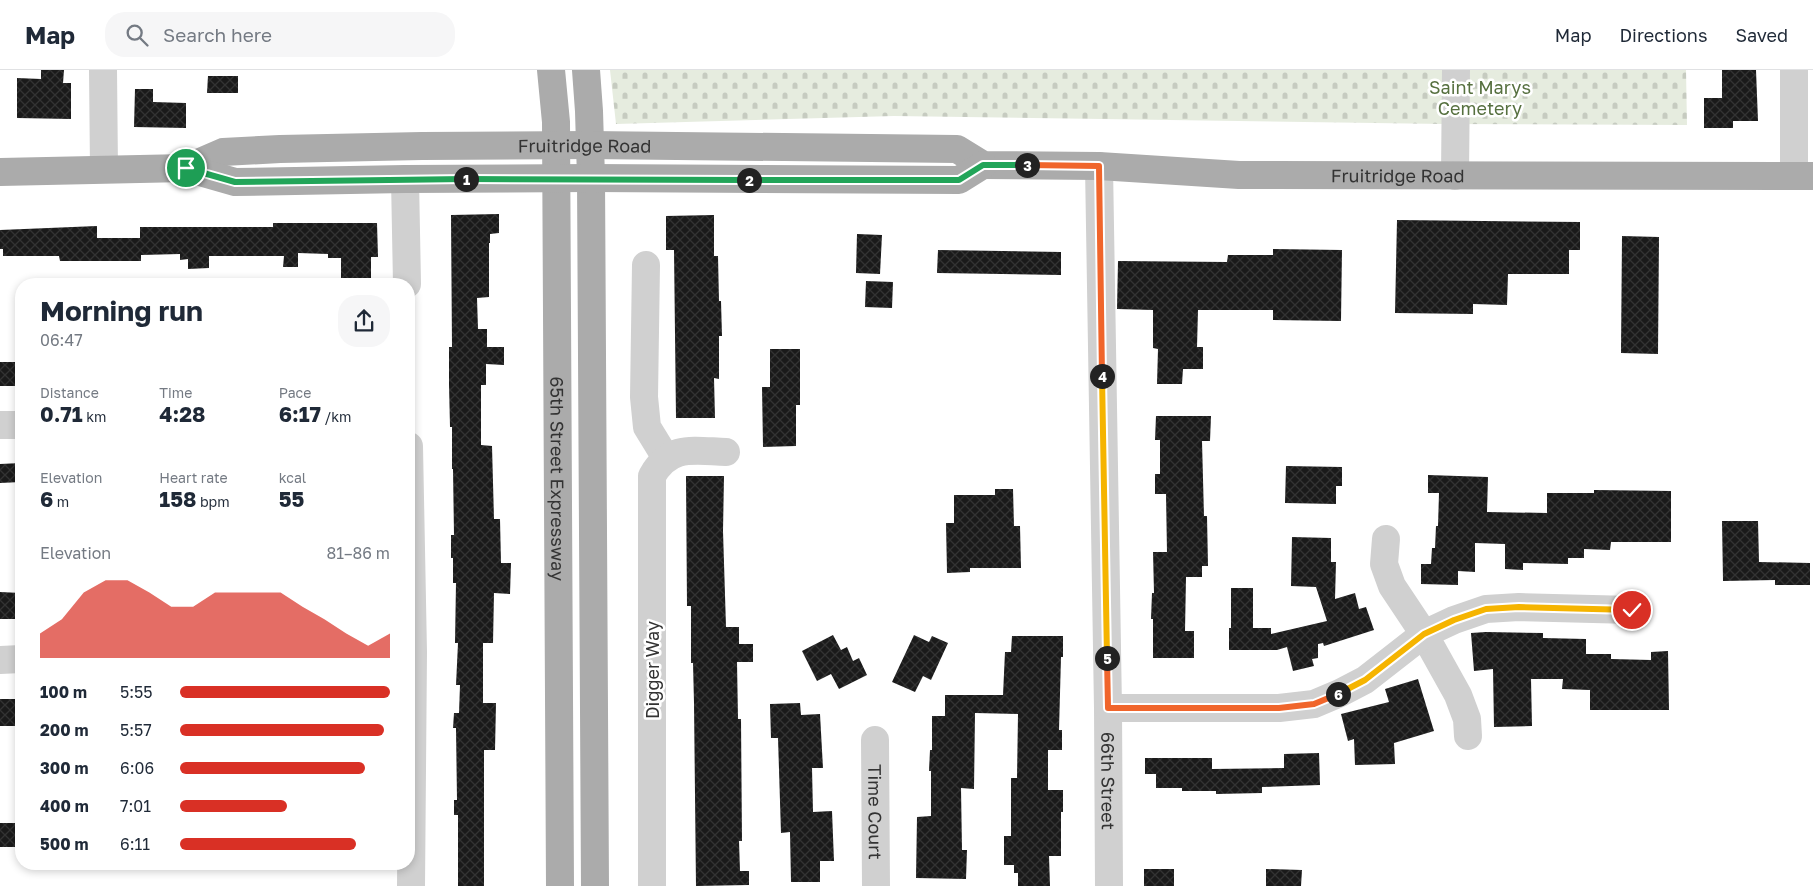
<!DOCTYPE html>
<meta charset="utf-8">
<style>
:root{--surface:#fff;--page:#f6f6f7;--text:#1f2937;--muted:#747a83;--line:#e0e1e3;--accent:#d93025}
body{margin:0;font-family:"Golos Text",sans-serif;background:var(--page);color:var(--text);height:100vh;display:flex;flex-direction:column;font-size:19px;white-space:nowrap}
*{box-sizing:border-box;margin:0}
p{font-size:16px;color:var(--muted)}
.icon{flex:none;width:28px;height:28px;fill:none;stroke:currentColor;stroke-width:2;stroke-linecap:round;stroke-linejoin:round}
.map{position:relative;flex:1;overflow:hidden}
.side{position:absolute;left:15px;top:208px;width:400px;height:592px;display:flex;flex-direction:column;background:var(--surface);border-radius:20px;box-shadow:0 2px 8px #0003}
.side>*{flex:none}
.pin{position:absolute;display:grid;place-items:center;width:42px;height:42px;color:#fff;margin:-21px;border:2px solid #fff;border-radius:50%;box-shadow:0 1px 5px #0007}
.km{position:absolute;width:25px;height:25px;margin:-12px;border-radius:50%;background:#222;color:#fff;font-size:14px;line-height:25px;text-align:center}
.round{display:grid;place-items:center;flex:none;width:52px;height:52px;border-radius:20px;background:var(--page)}
.head{display:flex;align-items:center;justify-content:space-between;height:85px;padding:0 25px}
h1{font-size:28px;font-weight:700;line-height:38px}
.metrics{display:grid;grid-template-columns:repeat(3,1fr);gap:8px;height:85px;padding:5px 25px}
.metrics div{display:grid;align-content:center}
.metrics b{font-size:21px;font-weight:700}
.metrics small{font-size:14px;font-weight:400}
.metrics p{font-size:14px}
.chart{height:140px;padding:10px 25px}
.chart p{display:flex;justify-content:space-between}
.chart svg{width:100%;height:90px;margin-top:5px;fill:var(--accent);opacity:.7}
ul{padding:0 25px;list-style:none;font-size:16px}
li{display:grid;grid-template-columns:80px 60px 1fr;align-items:center;height:38px}
li i{height:12px;border-radius:6px;background:var(--accent)}
header{display:flex;align-items:center;gap:30px;box-sizing:border-box;height:70px;padding:0 25px;background:var(--surface);border-bottom:1px solid var(--line)}
header strong{font-size:24px}
nav{display:flex;gap:28px;margin-inline-start:auto;font-size:18px}
.search{width:350px;height:45px;background:var(--page);display:flex;align-items:center;gap:12px;box-sizing:border-box;padding:0 18px;border-radius:20px;color:var(--muted);font-size:19px}
.map>svg:first-child{display:block}
.cemetery{fill:url(#cemetery-stones)}
.building{fill:url(#building-cross-hatch)}
.lines{fill:none;stroke-linecap:round;stroke-linejoin:round}
.minor{stroke:#d0d0d0;stroke-width:28}
.major{stroke:#ababab;stroke-width:28}
.split-1-casing{stroke:#fff;stroke-width:10}
.split-2-casing{stroke:#fff;stroke-width:10}
.split-3-casing{stroke:#fff;stroke-width:10}
.split-4-casing{stroke:#fff;stroke-width:10}
.split-5-casing{stroke:#fff;stroke-width:10}
.split-6-casing{stroke:#fff;stroke-width:10}
.split-7-casing{stroke:#fff;stroke-width:10}
.split-1{stroke:#22a559;stroke-width:6}
.split-2{stroke:#22a559;stroke-width:6}
.split-3{stroke:#22a559;stroke-width:6}
.split-4{stroke:#f0652b;stroke-width:6}
.split-5{stroke:#f5b400;stroke-width:6}
.split-6{stroke:#f0652b;stroke-width:6}
.split-7{stroke:#f5b400;stroke-width:6}
.labels{text-anchor:middle;dominant-baseline:central;stroke-width:5;stroke-linejoin:round;paint-order:stroke}
.park-label{font-size:18px;fill:#56703f;stroke:#fff}
.street-label{font-size:18px;fill:#333;stroke:#fff}
</style>
<header>
<strong>Map</strong>
<div class="search"><svg class="icon" aria-label="search" viewBox="0 0 24 24"><circle cx="10" cy="10" r="6"/><path d="M15 15l6 6"/></svg>Search here</div>
<nav><a>Map</a><a>Directions</a><a>Saved</a></nav>
</header>
<div class="map">
<svg width="1813" height="816" viewBox="0 0 1813 816">
<defs>
<pattern id="cemetery-stones" width="16" height="16" patternUnits="userSpaceOnUse" patternTransform="scale(1.25)"><rect width="16" height="16" fill="#e6ecdf"/><path d="M2 7V4a2 2 0 0 1 4 0v3zM10 15v-3a2 2 0 0 1 4 0v3z" fill="#c6cbc0"/></pattern>
<pattern id="building-cross-hatch" width="8" height="8" patternUnits="userSpaceOnUse" patternTransform="scale(1.25)"><rect width="8" height="8" fill="#1a1a1a"/><path d="M0 0l8 8M0 8l8-8" fill="none" stroke="#333"/></pattern>
</defs>
<rect width="100%" height="100%" fill="#fff"/>
<!-- cemetery -->
<polygon class="cemetery" points="610,0 1686,0 1687,55 1443,54 894,46 616,54"/>
<!-- building -->
<g class="building">
<polygon points="41,0 64,0 63,13 71,13 71,49 17,48 17,8 41,9"/>
<polygon points="1722,0 1756,0 1758,51 1733,51 1733,58 1704,58 1704,28 1722,28"/>
<polygon points="208,6 238,6 238,23 207,23"/>
<polygon points="135,19 153,19 153,32 186,33 186,58 134,57"/>
<polygon points="499,144 499,163 490,164 490,173 489,173 489,227 477,228 478,259 487,259 487,277 504,277 504,295 486,294 486,315 481,315 481,375 492,376 494,449 500,449 501,493 511,493 510,524 494,523 493,573 483,573 483,633 496,633 495,680 484,680 484,816 458,816 458,745 454,745 454,730 457,730 456,658 453,658 454,643 459,643 460,615 456,615 458,573 455,573 456,513 453,513 453,488 451,488 451,465 454,465 453,399 452,399 452,357 450,357 449,314 449,277 452,277 451,145"/>
<polygon points="714,145 714,186 718,186 719,231 721,231 722,266 719,266 719,309 714,308 715,348 676,348 674,180 666,180 666,146"/>
<polygon points="1397,150 1580,152 1580,180 1569,180 1569,204 1508,204 1507,235 1473,234 1473,244 1395,243"/>
<polygon points="273,153 377,153 378,187 371,187 371,214 341,214 341,188 328,188 328,184 298,183 298,197 283,197 284,186 209,186 209,198 188,199 188,189 180,190 180,184 141,185 141,191 60,191 59,186 3,186 3,179 0,179 0,160 97,156 97,168 140,168 140,157 273,157"/>
<polygon points="857,164 882,165 880,204 856,203"/>
<polygon points="1622,166 1659,167 1658,284 1621,283"/>
<polygon points="1273,179 1342,180 1341,251 1273,250 1273,240 1198,240 1197,277 1203,277 1203,299 1183,299 1182,314 1157,314 1158,279 1153,278 1153,240 1117,239 1118,191 1227,192 1228,185 1273,185"/>
<polygon points="938,180 1061,182 1061,205 937,203"/>
<polygon points="866,211 893,212 892,238 865,237"/>
<polygon points="770,279 800,279 800,335 796,335 796,376 763,377 762,317 770,317"/>
<rect x="0" y="292" width="21" height="24"/>
<polygon points="1156,346 1211,346 1210,371 1202,371 1204,446 1207,446 1208,496 1202,496 1202,507 1186,507 1185,561 1194,561 1194,588 1153,588 1153,549 1151,549 1152,523 1154,523 1153,482 1167,482 1166,424 1155,424 1155,404 1160,404 1160,370 1155,370"/>
<polygon points="21,393 21,412 0,413 0,394"/>
<polygon points="1286,396 1342,397 1342,416 1336,416 1336,434 1285,433"/>
<polygon points="1428,405 1488,407 1487,442 1547,443 1547,423 1594,423 1594,420 1671,421 1671,472 1611,472 1610,480 1584,479 1584,488 1568,488 1568,494 1523,493 1523,500 1505,499 1505,474 1475,473 1475,502 1458,501 1458,515 1421,514 1421,494 1431,494 1432,478 1435,478 1436,456 1438,456 1439,423 1428,423"/>
<polygon points="686,406 724,406 723,461 726,557 739,557 739,574 753,574 753,592 737,592 738,649 741,649 742,771 739,771 740,801 749,801 749,815 696,816 694,633 693,593 691,593 691,536 687,536"/>
<polygon points="995,419 1013,419 1014,456 1020,456 1021,498 970,498 970,502 947,503 946,453 954,453 954,425 995,425"/>
<polygon points="1722,451 1758,451 1759,492 1810,493 1810,515 1775,515 1775,510 1723,511"/>
<polygon points="1292,467 1331,468 1331,492 1336,492 1335,529 1355,523 1359,539 1366,537 1374,560 1324,576 1323,573 1318,574 1318,588 1312,589 1314,596 1293,601 1287,577 1277,580 1229,580 1229,558 1231,558 1231,518 1253,518 1253,558 1271,558 1271,564 1327,551 1316,517 1291,516"/>
<polygon points="0,522 21,523 21,549 0,549"/>
<polygon points="1486,562 1543,563 1543,568 1586,569 1586,584 1611,584 1611,589 1651,590 1651,582 1668,581 1669,640 1590,640 1590,620 1562,619 1563,609 1531,609 1532,656 1494,657 1493,599 1474,601 1471,563"/>
<polygon points="833,565 841,580 847,577 853,591 859,588 867,605 839,619 831,604 817,611 802,581"/>
<polygon points="914,565 929,572 932,566 948,573 931,610 923,606 915,622 892,612"/>
<polygon points="1012,566 1063,566 1063,587 1061,587 1059,660 1062,660 1062,680 1048,680 1048,720 1063,720 1063,742 1061,742 1061,786 1049,786 1050,816 1018,816 1018,803 1014,803 1014,795 1004,795 1004,766 1011,766 1011,708 1017,708 1018,644 975,643 974,719 961,718 962,780 967,780 966,809 916,808 917,747 931,746 931,701 929,701 930,680 932,680 932,646 945,646 945,625 1003,625 1005,582 1011,582"/>
<polygon points="1418,609 1434,661 1394,673 1395,694 1355,695 1354,669 1348,671 1341,644 1389,632 1385,619"/>
<rect x="0" y="629" width="21" height="27"/>
<polygon points="800,633 801,645 820,644 823,698 812,698 813,742 832,741 834,791 820,791 820,812 791,812 790,762 781,763 778,668 771,668 770,634"/>
<polygon points="1319,683 1320,715 1262,717 1262,723 1216,724 1216,721 1182,721 1182,718 1156,718 1156,704 1145,704 1145,688 1212,688 1212,699 1284,698 1284,684"/>
<rect x="0" y="753" width="21" height="24"/>
<rect x="1144" y="799" width="30" height="17"/>
<polygon points="1266,799 1302,800 1301,816 1266,816"/>
</g>
<g class="lines">
<!-- minor -->
<g class="minor">
<polyline points="103,0 104,99"/>
<polyline points="1794,0 1794,106"/>
<path id="s1" d="M 1099,96 L 1108,638 L 1109,816"/>
<polyline points="1455,106 1456,0"/>
<polyline points="405,109 407,214"/>
<polyline points="646,195 644,327 647,357 666,388"/>
<polyline points="0,355 21,355"/>
<polyline points="409,376 413,582 411,816"/>
<polyline points="1386,469 1384,494 1392,516 1424,564 1458,625 1467,649 1468,666"/>
<polyline points="0,590 21,589"/>
<polyline points="1108,638 1279,638 1314,634 1340,623 1365,610 1424,564 1454,550 1486,539 1519,537 1632,540"/>
<path id="s2" d="M 875,670 L 876,816"/>
<path d="M 652,816 L 652,406 C 670,374 694,381 726,382"/>
</g>
<!-- major -->
<g class="major">
<path id="s3" d="M 551,0 L 556,52 L 560,816"/>
<polyline points="586,0 589,41 591,108 595,816"/>
<path id="s4" d="M 186,98 L 223,82 L 280,79 L 422,76 L 590,75 L 957,79 L 983,95 L 1099,96 L 1239,105 L 1813,106"/>
<polyline points="0,102 186,98 235,112 405,109 591,108 959,110 983,95"/>
</g>
</g>
<g class="lines">
<!-- split-1 casing -->
<g class="split-1-casing">
<polyline id="split-1" points="186,98 235,112 466,109"/>
</g>
<!-- split-2 casing -->
<g class="split-2-casing">
<polyline id="split-2" points="466,109 749,110"/>
</g>
<!-- split-3 casing -->
<g class="split-3-casing">
<polyline id="split-3" points="749,110 959,110 983,95 1027,95"/>
</g>
<!-- split-4 casing -->
<g class="split-4-casing">
<polyline id="split-4" points="1027,95 1099,96 1102,306"/>
</g>
<!-- split-5 casing -->
<g class="split-5-casing">
<polyline id="split-5" points="1102,306 1107,588"/>
</g>
<!-- split-6 casing -->
<g class="split-6-casing">
<polyline id="split-6" points="1107,588 1108,638 1279,638 1314,634 1338,624"/>
</g>
<!-- split-7 casing -->
<g class="split-7-casing">
<polyline id="split-7" points="1338,624 1365,610 1424,564 1454,550 1486,539 1519,537 1632,540"/>
</g>
<!-- split-1 -->
<use href="#split-1" class="split-1"/>
<!-- split-2 -->
<use href="#split-2" class="split-2"/>
<!-- split-3 -->
<use href="#split-3" class="split-3"/>
<!-- split-4 -->
<use href="#split-4" class="split-4"/>
<!-- split-5 -->
<use href="#split-5" class="split-5"/>
<!-- split-6 -->
<use href="#split-6" class="split-6"/>
<!-- split-7 -->
<use href="#split-7" class="split-7"/>
</g>
<g class="labels">
<!-- park labels -->
<g class="park-label">
<text x="1480" y="17">Saint Marys<tspan x="1480" dy="21">Cemetery</tspan></text>
</g>
<!-- street labels -->
<g class="street-label">
<text stroke="none"><textPath href="#s4" startOffset="402">Fruitridge Road</textPath></text>
<text stroke="none"><textPath href="#s4" startOffset="1220">Fruitridge Road</textPath></text>
<text stroke="none"><textPath href="#s3" startOffset="409">65th Street Expressway</textPath></text>
<text transform="translate(652 600) rotate(-90)">Digger Way</text>
<text stroke="none"><textPath href="#s1" startOffset="615">66th Street</textPath></text>
<text stroke="none"><textPath href="#s2" startOffset="72">Time Court</textPath></text>
</g>
</g>
</svg>
<div class="pin" style="left:186px;top:98px;background:#1e9e55"><svg class="icon" aria-label="arrive" viewBox="0 0 24 24"><path d="M6 21V4h12l-3 4 3 4H6"/></svg></div>
<div class="pin" style="left:1632px;top:540px;background:#d93025"><svg class="icon" aria-label="check" viewBox="0 0 24 24"><path d="M5 12l5 5 9-10"/></svg></div>
<b class="km" style="left:466px;top:109px">1</b>
<b class="km" style="left:749px;top:110px">2</b>
<b class="km" style="left:1027px;top:95px">3</b>
<b class="km" style="left:1102px;top:306px">4</b>
<b class="km" style="left:1107px;top:588px">5</b>
<b class="km" style="left:1338px;top:624px">6</b>
<section class="side">
<div class="head"><div><h1>Morning run</h1><p>06:47</p></div><a class="round"><svg class="icon" aria-label="share" viewBox="0 0 24 24"><path d="M12 15V3M7 8l5-5 5 5M5 13v7h14v-7"/></svg></a></div>
<div class="metrics">
<div><p>Distance</p><b>0.71<small> km</small></b></div>
<div><p>Time</p><b>4:28</b></div>
<div><p>Pace</p><b>6:17<small> /km</small></b></div>
</div>
<div class="metrics">
<div><p>Elevation</p><b>6<small> m</small></b></div>
<div><p>Heart rate</p><b>158<small> bpm</small></b></div>
<div><p>kcal</p><b>55</b></div>
</div>
<div class="chart"><p><span>Elevation</span>81–86 m</p>
<svg viewBox="0 0 160 44" preserveAspectRatio="none"><path d="M0 44V32L10 25L20 12L30 6L40 6L50 12L60 19L70 19L80 12L90 12L100 12L110 12L120 19L130 25L140 32L150 38L160 32V44z"/></svg>
</div>
<ul>
<li><b>100 m</b>5:55<i style="width:100%"></i></li>
<li><b>200 m</b>5:57<i style="width:97%"></i></li>
<li><b>300 m</b>6:06<i style="width:88%"></i></li>
<li><b>400 m</b>7:01<i style="width:51%"></i></li>
<li><b>500 m</b>6:11<i style="width:84%"></i></li>
</ul>
</section>
</div>
